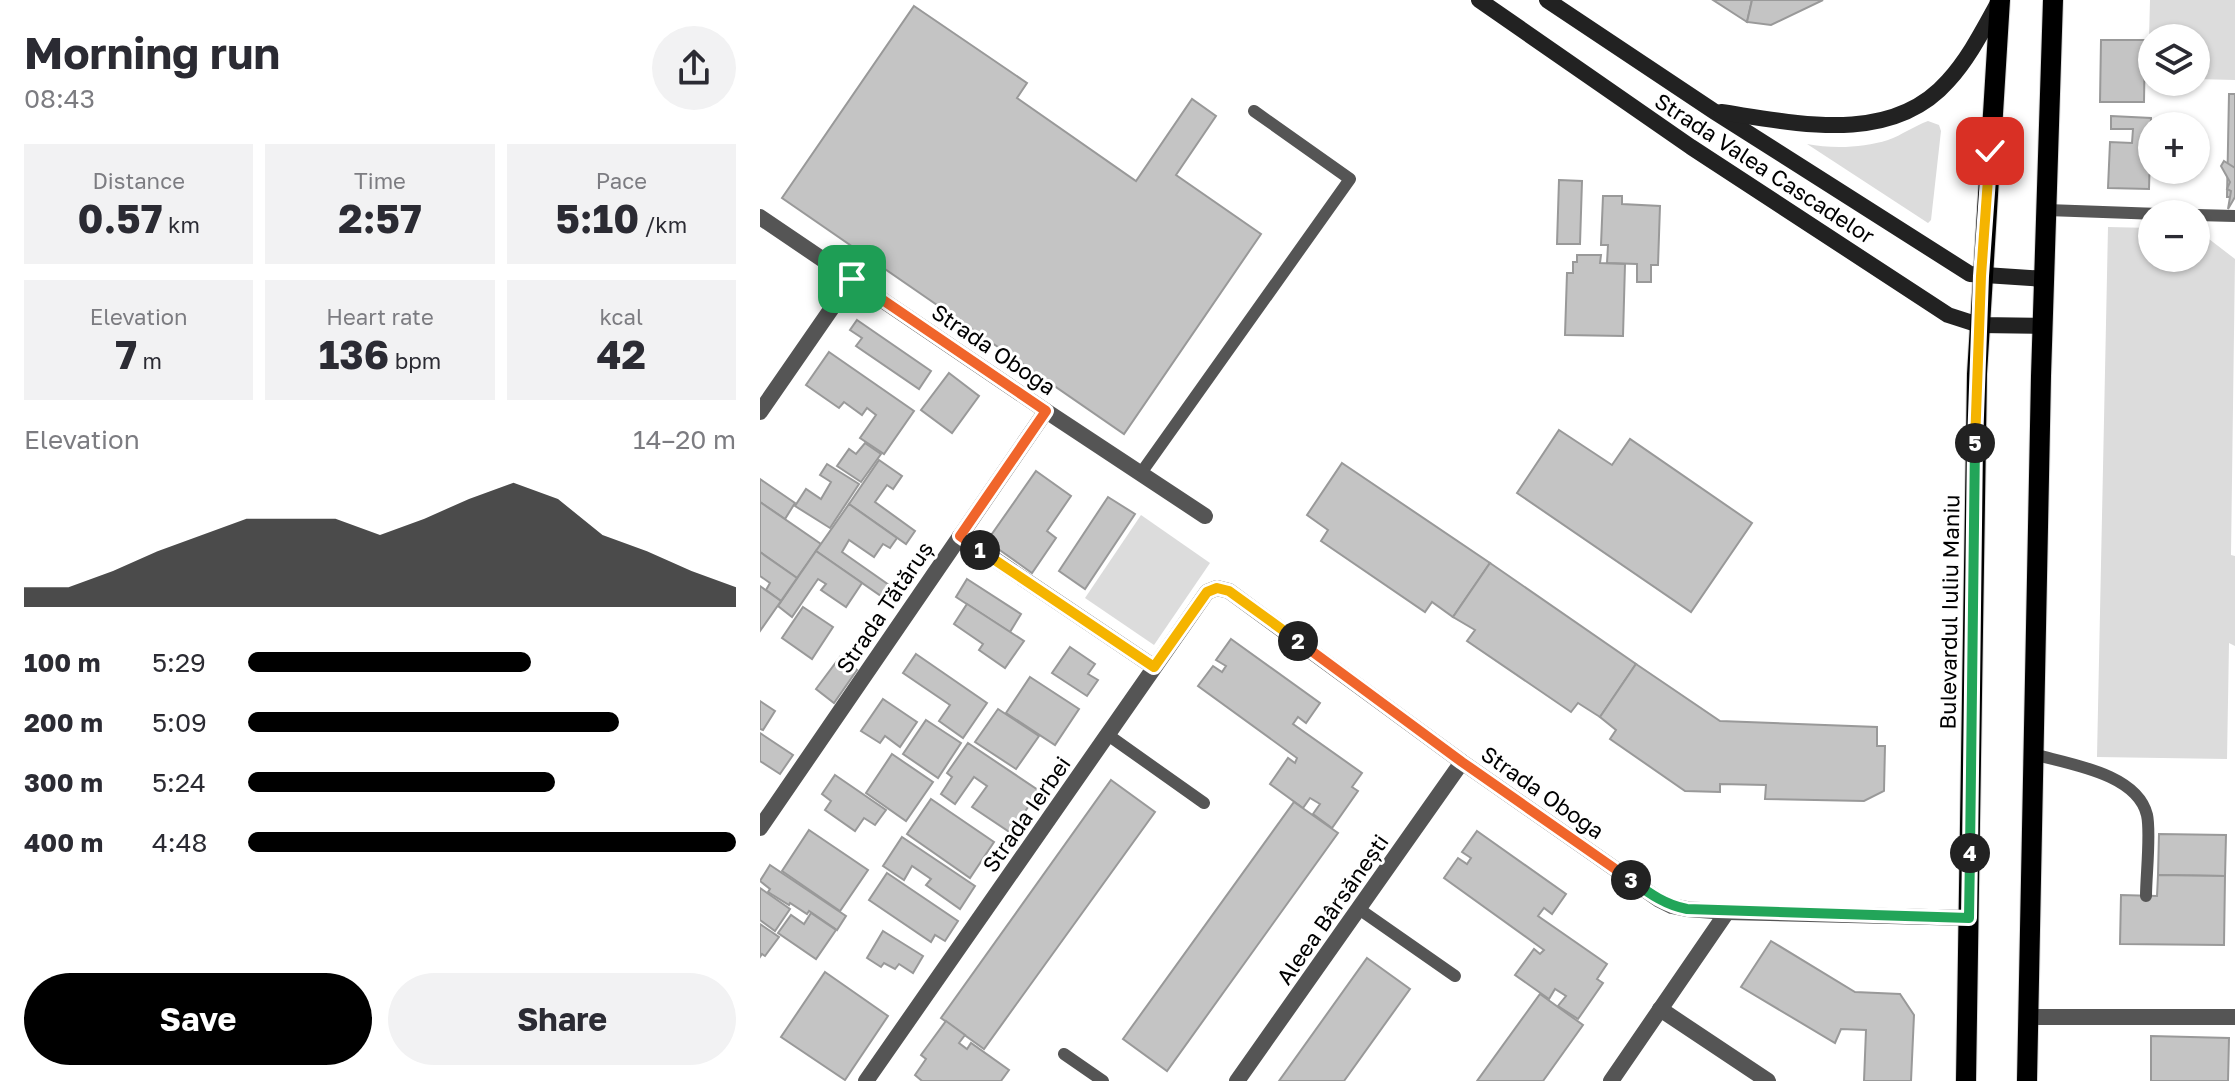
<!DOCTYPE html>
<meta charset="utf-8">
<style>
:root{--surface:#fff;--page:#f2f2f3;--text:#2b2b33;--muted:#7c7c81;--accent:#000}
body{margin:0;font-family:"Golos Text",sans-serif;background:var(--page);color:var(--text);height:100vh;display:flex;flex-direction:column;font-size:30px;white-space:nowrap}
*{box-sizing:border-box;margin:0}
p{font-size:26px;color:var(--muted)}
.icon{flex:none;width:44px;height:44px;fill:none;stroke:currentColor;stroke-width:2;stroke-linecap:round;stroke-linejoin:round}
.map{position:relative;flex:1;overflow:hidden}
.details{display:flex;flex-direction:column;background:var(--surface);width:760px}
.details>*{flex:none}
.tools{position:absolute;left:1378px;top:24px;display:grid;gap:16px}
.tools a{display:grid;place-items:center;width:72px;height:72px;border-radius:50%;background:var(--surface);box-shadow:0 2px 6px #0004;font-size:40px}
.pin{position:absolute;display:grid;place-items:center;width:68px;height:68px;color:#fff;margin:-34px;border-radius:16px;box-shadow:0 4px 12px #0006}
.km{position:absolute;width:40px;height:40px;margin:-20px;border-radius:50%;background:#222;color:#fff;font-size:22px;line-height:40px;text-align:center}
.round{display:grid;place-items:center;flex:none;width:84px;height:84px;border-radius:42px;background:var(--page)}
.headline{display:flex;align-items:center;justify-content:space-between;height:136px;padding:0 24px}
h1{font-size:44px;font-weight:700;line-height:60px}
.metrics{display:grid;grid-template-columns:repeat(3,1fr);gap:12px;height:136px;padding:8px 24px}
.metrics div{display:grid;align-content:center;border-radius:0px;background:var(--page);text-align:center}
.metrics b{font-size:40px;font-weight:700}
.metrics small{font-size:22px;font-weight:400}
.metrics p{font-size:22px}
.chart{height:224px;padding:16px 24px}
.chart p{display:flex;justify-content:space-between}
.chart svg{width:100%;height:144px;margin-top:8px;fill:var(--accent);opacity:.7}
.primary-button{display:flex;gap:16px;margin-top:auto;padding:16px 24px}
.primary-button a{flex:1;height:92px;border-radius:48px;background:var(--accent);color:#fff;font-size:32px;font-weight:700;line-height:92px;text-align:center}
.primary-button a+a{background:var(--page);color:var(--text)}
ul{padding:0 24px;list-style:none;font-size:26px}
li{display:grid;grid-template-columns:128px 96px 1fr;align-items:center;height:60px}
li i{height:20px;border-radius:10px;background:var(--accent)}
main{display:flex;flex:1;min-height:0}
.map>svg:first-child{display:block}
.green{fill:#dcdcdc}
.building{fill:#c4c4c4;stroke:#999;stroke-width:2}
.lines{fill:none;stroke-linecap:round;stroke-linejoin:round}
.primary-casing{stroke:#dbdbdb;stroke-width:22}
.service{stroke:#555;stroke-width:12}
.minor{stroke:#555;stroke-width:16}
.tertiary{stroke:#555;stroke-width:16}
.secondary{stroke:#222;stroke-width:16}
.primary{stroke:#000;stroke-width:20}
.split-1-casing{stroke:#fff;stroke-width:16}
.split-2-casing{stroke:#fff;stroke-width:16}
.split-3-casing{stroke:#fff;stroke-width:16}
.split-4-casing{stroke:#fff;stroke-width:16}
.split-5-casing{stroke:#fff;stroke-width:16}
.split-6-casing{stroke:#fff;stroke-width:16}
.split-1{stroke:#f0652b;stroke-width:10}
.split-2{stroke:#f5b400;stroke-width:10}
.split-3{stroke:#f0652b;stroke-width:10}
.split-4{stroke:#22a559;stroke-width:10}
.split-5{stroke:#22a559;stroke-width:10}
.split-6{stroke:#f5b400;stroke-width:10}
.labels{text-anchor:middle;dominant-baseline:central;stroke-width:6;stroke-linejoin:round;paint-order:stroke}
.street-label{font-size:22px;fill:#000;stroke:#fff}
</style>
<main>
<section class="details">
<div class="headline"><div><h1>Morning run</h1><p>08:43</p></div><a class="round"><svg class="icon" aria-label="share" viewBox="0 0 24 24"><path d="M12 15V3M7 8l5-5 5 5M5 13v7h14v-7"/></svg></a></div>
<div class="metrics">
<div><p>Distance</p><b>0.57<small> km</small></b></div>
<div><p>Time</p><b>2:57</b></div>
<div><p>Pace</p><b>5:10<small> /km</small></b></div>
</div>
<div class="metrics">
<div><p>Elevation</p><b>7<small> m</small></b></div>
<div><p>Heart rate</p><b>136<small> bpm</small></b></div>
<div><p>kcal</p><b>42</b></div>
</div>
<div class="chart"><p><span>Elevation</span>14–20 m</p>
<svg viewBox="0 0 160 44" preserveAspectRatio="none"><path d="M0 44V38L10 38L20 33L30 27L40 22L50 17L60 17L70 17L80 22L90 17L100 11L110 6L120 11L130 22L140 27L150 33L160 38V44z"/></svg>
</div>
<ul>
<li><b>100 m</b>5:29<i style="width:58%"></i></li>
<li><b>200 m</b>5:09<i style="width:76%"></i></li>
<li><b>300 m</b>5:24<i style="width:63%"></i></li>
<li><b>400 m</b>4:48<i style="width:100%"></i></li>
</ul>
<div class="primary-button"><a>Save</a><a>Share</a></div>
</section>
<div class="map">
<svg width="1475" height="1081" viewBox="0 0 1475 1081">
<rect width="100%" height="100%" fill="#fff"/>
<!-- green -->
<g class="green">
<polygon points="1390,0 1475,0 1475,80 1436,79 1436,38 1392,38 1392,78 1388,78"/>
<path d="M 1168,121 L 1179,125 L 1181,131 L 1171,220 L 1168,223 L 1047,144 C 1072,149 1103,148 1128,140 C 1142,135 1154,126 1168,121 Z"/>
<polygon points="1348,227 1392,228 1392,258 1436,258 1436,229 1475,259 1471,555 1475,556 1475,646 1469,643 1467,759 1337,757"/>
<polygon points="381,515 450,563 394,645 325,598"/>
</g>
<!-- building -->
<g class="building">
<polygon points="953,0 992,0 987,22"/>
<polygon points="992,0 1063,0 1011,25 987,22"/>
<polygon points="154,6 267,83 257,98 376,181 432,99 456,116 416,175 501,234 364,434 22,198"/>
<polygon points="1341,40 1385,40 1384,102 1340,102"/>
<polygon points="1469,94 1475,94 1475,197 1467,197"/>
<polygon points="1351,116 1391,118 1389,189 1348,188 1350,142 1372,143 1373,129 1351,129"/>
<polygon points="1464,161 1475,168 1475,197 1468,209 1471,191 1467,189 1470,182 1461,166"/>
<polygon points="799,180 822,181 820,244 797,244"/>
<polygon points="843,196 862,196 862,204 900,206 898,265 891,265 891,282 877,282 877,264 847,263 848,245 841,245"/>
<polygon points="817,255 841,255 840,263 865,264 863,336 805,335 807,273 813,273 813,262 817,262"/>
<polygon points="97,320 171,371 159,389 96,346 102,338 90,330"/>
<polygon points="69,352 154,411 124,454 100,438 116,415 107,408 102,415 84,402 79,408 46,385"/>
<polygon points="189,373 219,396 192,433 161,410"/>
<polygon points="799,430 852,465 870,439 992,523 931,612 757,493"/>
<polygon points="105,443 121,454 101,482 77,466 89,449 96,454"/>
<polygon points="119,460 142,476 133,489 127,485 115,502 155,531 146,544 89,504"/>
<polygon points="582,463 730,563 693,617 672,602 665,612 561,541 568,530 547,515"/>
<polygon points="67,464 99,484 70,528 35,506 46,489 61,499 71,482 60,475"/>
<polygon points="276,471 311,496 287,531 296,538 272,573 227,541"/>
<polygon points="0,479 35,503 25,519 0,502"/>
<polygon points="348,497 375,514 325,589 299,571"/>
<polygon points="0,502 61,544 37,578 0,552"/>
<polygon points="89,504 137,538 130,548 123,544 114,557 89,540 82,552 129,585 121,596 56,551"/>
<polygon points="56,551 102,583 86,607 61,590 66,584 58,579 32,617 18,606"/>
<polygon points="0,552 37,578 21,601 6,590 10,583 0,576"/>
<polygon points="730,563 876,664 840,717 818,703 811,712 707,641 715,630 693,617"/>
<polygon points="207,579 261,614 250,632 196,597"/>
<polygon points="0,586 21,601 0,631"/>
<polygon points="207,604 264,641 245,668 219,650 223,644 194,624"/>
<polygon points="43,607 73,627 52,659 22,638"/>
<polygon points="471,639 560,703 546,723 538,717 533,724 602,773 592,787 598,791 572,828 553,814 560,804 550,798 543,808 510,784 528,758 535,763 537,758 438,686 453,666 462,672 466,666 456,660"/>
<polygon points="310,647 335,664 328,674 338,680 327,696 292,673"/>
<polygon points="156,654 227,703 203,738 179,721 190,705 143,673"/>
<polygon points="80,657 97,670 74,703 56,689"/>
<polygon points="876,664 960,721 1117,727 1117,746 1125,746 1124,791 1104,801 1005,799 1006,785 960,784 960,792 925,791 850,739 856,730 840,717"/>
<polygon points="270,677 319,709 295,745 246,713"/>
<polygon points="123,699 157,722 140,747 125,736 120,743 101,731"/>
<polygon points="0,701 15,711 3,730 0,729"/>
<polygon points="238,709 279,736 256,769 215,742"/>
<polygon points="166,720 201,743 178,778 143,754"/>
<polygon points="0,733 33,755 20,774 0,761"/>
<polygon points="208,743 287,796 278,809 270,804 251,833 212,807 227,786 214,777 195,804 181,794 192,777 187,773"/>
<polygon points="132,754 173,782 146,821 106,793"/>
<polygon points="75,775 126,810 115,825 104,818 95,831 65,810 71,801 62,794"/>
<polygon points="351,780 395,812 224,1049 181,1018"/>
<polygon points="171,799 234,842 210,878 147,834"/>
<polygon points="534,802 578,833 407,1071 363,1039"/>
<polygon points="49,830 108,870 80,911 22,871"/>
<polygon points="717,831 806,894 792,914 784,908 778,916 847,964 837,979 843,983 818,1019 798,1006 806,996 795,989 789,999 755,975 774,949 780,954 784,950 684,878 698,858 707,864 711,858 702,852"/>
<polygon points="1399,834 1466,835 1465,876 1398,875"/>
<polygon points="142,837 215,886 200,909 166,885 171,879 152,866 144,880 123,866"/>
<polygon points="10,865 86,916 77,930 49,911 47,914 30,903 29,905 8,892 10,889 0,881"/>
<polygon points="127,873 198,921 185,941 175,935 171,942 109,900"/>
<polygon points="1398,875 1465,876 1464,945 1360,944 1361,895 1397,896"/>
<polygon points="0,888 30,909 15,931 0,920"/>
<polygon points="51,913 76,930 56,959 18,933 31,915 44,924"/>
<polygon points="0,924 19,937 5,956 2,954 0,957"/>
<polygon points="123,931 163,956 153,973 139,964 135,969 124,963 121,967 107,958"/>
<polygon points="1011,941 1095,992 1140,994 1154,1015 1151,1081 1104,1081 1106,1030 1081,1029 1075,1043 981,987"/>
<polygon points="607,958 650,989 584,1081 519,1081"/>
<polygon points="65,972 128,1016 85,1080 21,1037"/>
<polygon points="780,994 823,1025 783,1081 717,1081"/>
<polygon points="186,1021 205,1035 199,1043 207,1049 211,1043 249,1070 241,1081 162,1081 155,1075 166,1059 161,1055"/>
<polygon points="1391,1036 1469,1038 1468,1081 1391,1081"/>
</g>
<g class="lines">
<!-- primary casing -->
<g class="primary-casing">
<g id="primary">
<polyline points="1206,1081 1217,374 1240,0"/>
<polyline points="1267,1081 1281,376 1293,0"/>
</g>
</g>
<!-- service -->
<g class="service">
<polyline points="1287,210 1399,214"/>
<polyline points="1436,215 1475,216"/>
<polyline points="381,473 590,179 494,111"/>
<polyline points="348,735 444,803"/>
<path d="M 1273,754 C 1308,764 1377,773 1387,815 C 1391,833 1386,876 1386,896"/>
<polyline points="599,909 695,976"/>
<polyline points="304,1054 343,1081"/>
</g>
<!-- minor -->
<g class="minor">
<polyline points="0,217 286,411 445,516"/>
<polyline points="0,412 92,279"/>
<polyline points="200,536 394,667"/>
<polyline points="0,828 286,411"/>
<polyline points="900,1009 1008,1081"/>
<polyline points="106,1081 447,592 457,588 469,591 702,762 898,899 912,906 927,909 967,912 1209,918"/>
<polyline points="477,1081 702,762"/>
<polyline points="851,1081 967,912"/>
</g>
<!-- tertiary -->
<polyline class="tertiary" points="1268,1017 1475,1017"/>
<!-- secondary -->
<g class="secondary">
<polyline points="719,0 931,147 1188,315 1219,325 1283,326"/>
<polyline points="787,0 955,112 1210,274 1285,279"/>
<path d="M 961,112 C 1035,123 1131,146 1188,81 C 1209,58 1223,30 1238,3"/>
</g>
<!-- primary -->
<use href="#primary" class="primary"/>
</g>
<g class="lines">
<!-- split-1 casing -->
<g class="split-1-casing">
<polyline id="split-1" points="92,279 286,411 200,536 220,550"/>
</g>
<!-- split-2 casing -->
<g class="split-2-casing">
<polyline id="split-2" points="220,550 394,667 447,592 457,588 469,591 538,641"/>
</g>
<!-- split-3 casing -->
<g class="split-3-casing">
<polyline id="split-3" points="538,641 702,762 871,880"/>
</g>
<!-- split-4 casing -->
<g class="split-4-casing">
<path id="split-4" d="M 871,880 C 889,893 905,905 927,909 L 1209,918 L 1210,853"/>
</g>
<!-- split-5 casing -->
<g class="split-5-casing">
<polyline id="split-5" points="1210,853 1215,443"/>
</g>
<!-- split-6 casing -->
<g class="split-6-casing">
<polyline id="split-6" points="1215,443 1221,276 1230,151"/>
</g>
<!-- split-1 -->
<use href="#split-1" class="split-1"/>
<!-- split-2 -->
<use href="#split-2" class="split-2"/>
<!-- split-3 -->
<use href="#split-3" class="split-3"/>
<!-- split-4 -->
<use href="#split-4" class="split-4"/>
<!-- split-5 -->
<use href="#split-5" class="split-5"/>
<!-- split-6 -->
<use href="#split-6" class="split-6"/>
</g>
<g class="labels">
<!-- street labels -->
<g class="street-label">
<text transform="translate(1005 168) rotate(33)">Strada Valea Cascadelor</text>
<text transform="translate(234 349) rotate(34)">Strada Oboga</text>
<text transform="translate(124 607) rotate(-56)">Strada Tătăruș</text>
<text transform="translate(1189 612) rotate(-89)">Bulevardul Iuliu Maniu</text>
<text transform="translate(783 792) rotate(35)">Strada Oboga</text>
<text transform="translate(266 814) rotate(-55)">Strada Ierbei</text>
<text transform="translate(572 909) rotate(-55)">Aleea Bârsănești</text>
</g>
</g>
</svg>
<div class="tools">
<a><svg class="icon" aria-label="layers" viewBox="0 0 24 24"><path d="M12 4l9 5-9 5-9-5zM3 14l9 5 9-5"/></svg></a>
<a>+</a>
<a>−</a>
</div>
<div class="pin" style="left:92px;top:279px;background:#1e9e55"><svg class="icon" aria-label="arrive" viewBox="0 0 24 24"><path d="M6 21V4h12l-3 4 3 4H6"/></svg></div>
<div class="pin" style="left:1230px;top:151px;background:#d93025"><svg class="icon" aria-label="check" viewBox="0 0 24 24"><path d="M5 12l5 5 9-10"/></svg></div>
<b class="km" style="left:220px;top:550px">1</b>
<b class="km" style="left:538px;top:641px">2</b>
<b class="km" style="left:871px;top:880px">3</b>
<b class="km" style="left:1210px;top:853px">4</b>
<b class="km" style="left:1215px;top:443px">5</b>
</div>
</main>
